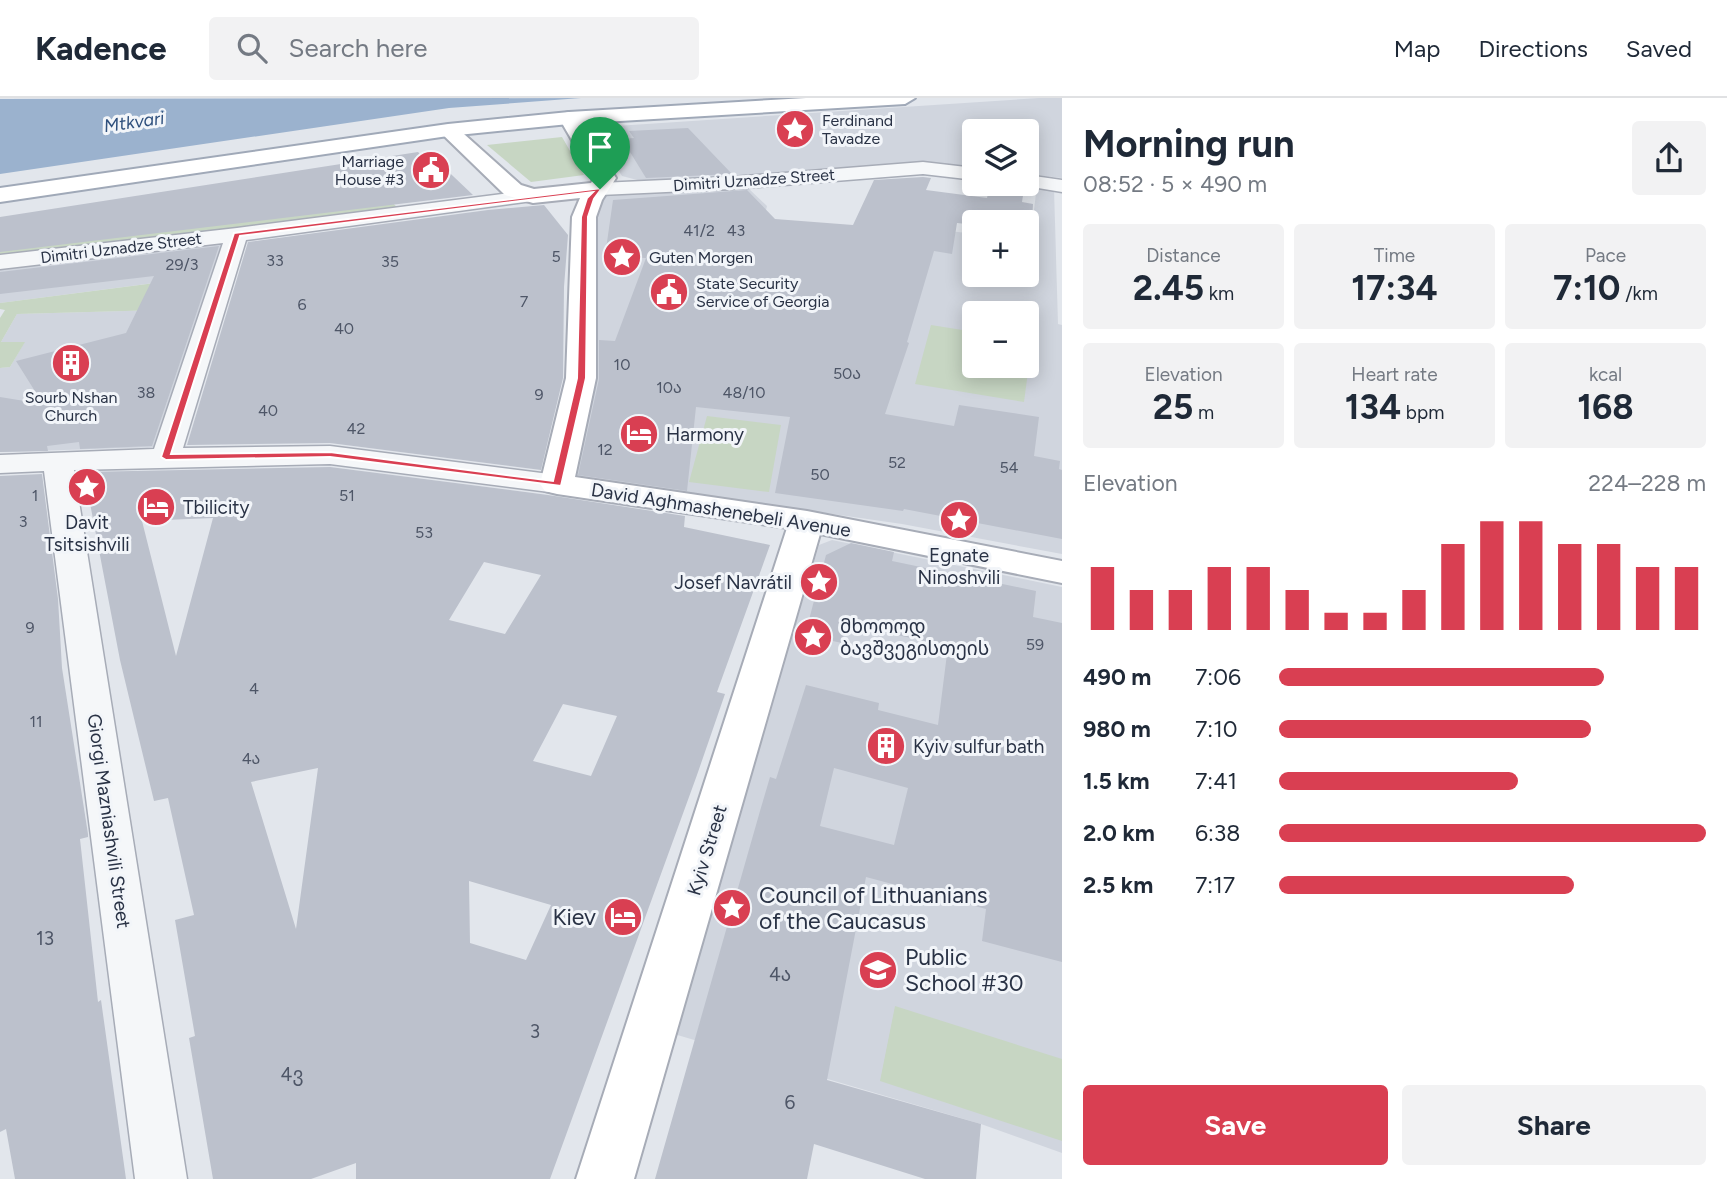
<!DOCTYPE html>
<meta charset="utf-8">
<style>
:root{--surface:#fff;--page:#f2f2f3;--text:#1f2937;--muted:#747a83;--line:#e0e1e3;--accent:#d93f52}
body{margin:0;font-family:Figtree,"Noto Sans Georgian",sans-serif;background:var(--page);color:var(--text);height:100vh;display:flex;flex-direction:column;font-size:26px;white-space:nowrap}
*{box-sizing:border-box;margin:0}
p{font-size:23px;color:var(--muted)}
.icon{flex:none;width:38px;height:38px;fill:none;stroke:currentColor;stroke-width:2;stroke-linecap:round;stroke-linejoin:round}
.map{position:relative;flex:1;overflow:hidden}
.sheet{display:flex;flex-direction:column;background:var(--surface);width:665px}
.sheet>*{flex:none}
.tools{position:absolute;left:962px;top:21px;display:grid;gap:14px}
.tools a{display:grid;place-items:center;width:77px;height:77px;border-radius:7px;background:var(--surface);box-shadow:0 4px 18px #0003;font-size:35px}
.pin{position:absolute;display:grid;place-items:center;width:60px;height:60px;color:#fff;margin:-72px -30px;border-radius:50% 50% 50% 0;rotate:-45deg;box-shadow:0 0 7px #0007}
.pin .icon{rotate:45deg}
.round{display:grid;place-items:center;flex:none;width:74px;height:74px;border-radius:7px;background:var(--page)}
.summary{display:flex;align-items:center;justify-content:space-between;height:119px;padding:0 21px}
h1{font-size:38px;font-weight:700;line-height:52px}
.figures{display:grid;grid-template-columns:repeat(3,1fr);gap:10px;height:119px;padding:7px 21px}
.figures div{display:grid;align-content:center;border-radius:7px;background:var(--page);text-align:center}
.figures b{font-size:35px;font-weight:700}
.figures small{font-size:19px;font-weight:400}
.figures p{font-size:19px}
.chart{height:196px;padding:14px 21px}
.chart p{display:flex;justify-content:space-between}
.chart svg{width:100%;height:126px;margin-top:7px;stroke:var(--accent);stroke-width:6}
.primary-button{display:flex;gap:14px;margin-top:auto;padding:14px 21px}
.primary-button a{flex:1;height:80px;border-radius:7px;background:var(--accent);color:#fff;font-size:28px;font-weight:700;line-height:80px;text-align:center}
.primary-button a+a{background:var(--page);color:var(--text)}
ul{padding:0 21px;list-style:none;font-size:23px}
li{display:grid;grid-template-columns:112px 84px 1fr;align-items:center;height:52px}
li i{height:18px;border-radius:9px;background:var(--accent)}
header{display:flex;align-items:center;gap:42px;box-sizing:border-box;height:98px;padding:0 35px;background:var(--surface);border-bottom:2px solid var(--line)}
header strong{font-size:33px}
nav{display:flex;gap:38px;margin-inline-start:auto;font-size:24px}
.search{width:490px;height:63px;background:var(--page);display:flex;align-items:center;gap:18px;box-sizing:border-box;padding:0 24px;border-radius:7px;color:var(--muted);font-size:26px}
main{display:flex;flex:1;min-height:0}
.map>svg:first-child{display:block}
.built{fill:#d0d5de;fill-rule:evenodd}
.green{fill:#c7d6c3}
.water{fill:#9bb2ce}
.building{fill:#bcc1cc;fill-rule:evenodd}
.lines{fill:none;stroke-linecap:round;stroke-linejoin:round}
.street-casing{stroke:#a7acb7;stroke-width:3}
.secondary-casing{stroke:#a7acb7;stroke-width:4}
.primary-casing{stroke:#a0a9b8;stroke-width:4}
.street{fill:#f5f7f9;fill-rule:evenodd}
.secondary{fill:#fff;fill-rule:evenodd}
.primary{fill:#fff;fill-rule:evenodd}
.route{fill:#d93f52;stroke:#fff;stroke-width:2;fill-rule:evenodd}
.labels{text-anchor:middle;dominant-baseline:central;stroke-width:6;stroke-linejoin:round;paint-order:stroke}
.far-poi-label{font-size:16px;fill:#293245;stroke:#f2f5f9;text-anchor:start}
.far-street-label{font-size:16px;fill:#293245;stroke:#f2f5f9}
.number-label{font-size:16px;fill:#4e5667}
.far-water-label{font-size:18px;font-style:italic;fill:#2f507d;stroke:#f2f5f9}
.poi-label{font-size:19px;fill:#293245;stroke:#f2f5f9;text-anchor:start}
.street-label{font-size:19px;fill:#293245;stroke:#f2f5f9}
.near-number-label{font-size:19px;fill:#4e5667}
.near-poi-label{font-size:23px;fill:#293245;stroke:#f2f5f9;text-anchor:start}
</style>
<header>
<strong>Kadence</strong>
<div class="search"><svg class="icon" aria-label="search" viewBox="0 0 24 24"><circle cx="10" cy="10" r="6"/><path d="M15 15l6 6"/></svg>Search here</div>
<nav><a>Map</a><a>Directions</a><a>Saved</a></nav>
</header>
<main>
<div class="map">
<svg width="1062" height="1081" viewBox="0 0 1062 1081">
<rect width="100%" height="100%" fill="#e2e6ec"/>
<!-- built -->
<g class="built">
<polygon points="1039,0 1062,0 1062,80 1027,76 1027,33 975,33 975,69 922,66 649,85 622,78 593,33 616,28"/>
<path d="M 1037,88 L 1054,91 L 1058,226 L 1062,227 L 1062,456 L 902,426 L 576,379 L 572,376 L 595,108 L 603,99 L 617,95 L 748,90 L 767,108 L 756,152 L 932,131 L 975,136 L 975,177 L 1027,177 L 1027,143 L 1030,143 ZM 975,215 L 1027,215 L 1027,268 L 975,268 Z"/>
<polygon points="217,144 224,147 158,349 0,354 0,270 10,269 24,245 1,244 17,216 198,211 154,185 0,205 0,170"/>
<polygon points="832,442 1062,489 1062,1055 981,1026 674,936 819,447"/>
</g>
<!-- green -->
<g class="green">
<polygon points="562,39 584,77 531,84 487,47"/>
<polygon points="377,86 399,112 0,160 0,146"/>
<polygon points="155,185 198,211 17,216 1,244 25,244 10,269 0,270 0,220 5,212 0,211 0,205"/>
<polygon points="931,227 975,234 975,268 1027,268 1027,242 1032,243 1024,304 915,286"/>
<polygon points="707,318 781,327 769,394 689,384"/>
<polygon points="895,908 1062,961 1062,1043 880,983"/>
</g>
<!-- water -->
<polygon class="water" points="581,0 449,10 0,76 0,1"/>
<!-- building -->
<g class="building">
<polygon points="688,30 732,76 646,80 622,41 634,40 629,33"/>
<polygon points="418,54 425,61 434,60 473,97 0,154 0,119"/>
<polygon points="923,79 931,80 926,92 987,100 990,86 1018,86 1019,91 1024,91 1022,104 1033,106 1032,124 975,124 975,127 957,125 952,156 934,153 907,244 909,245 885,316 954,328 959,307 1039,319 1034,358 1060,363 1059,371 1062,372 1062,441 904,411 903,413 775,395 790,319 696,309 687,393 578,377 599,281 599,242 615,243 646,160 605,158 613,102 747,92 775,121 853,127 874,82"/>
<polygon points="544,107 568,137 564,189 563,280 541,372 330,345 187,347 248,144 488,112"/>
<polygon points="219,148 152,348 80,351 79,344 47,348 48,353 0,354 0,299 43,306 16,263 126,235 154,178 0,196 0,174"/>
<path d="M 330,369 L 548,397 L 685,418 L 684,429 L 770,447 L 717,594 L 725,596 L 697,677 L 550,1081 L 356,1081 L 356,1065 L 311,1081 L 213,1081 L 189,940 L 195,938 L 175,822 L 194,817 L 168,700 L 154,703 L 120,562 L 84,374 ZM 213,420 L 176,558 L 142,423 ZM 484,464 L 541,477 L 505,536 L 449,522 ZM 563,606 L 617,618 L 591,678 L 533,663 ZM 318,670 L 296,831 L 251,684 ZM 469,783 L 551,807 L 526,862 L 470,845 Z"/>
<polygon points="42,376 58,501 62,570 88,736 88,739 80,741 98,904 101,902 126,1081 15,1081 6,1031 0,1034 0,378"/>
<path d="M 851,445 L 894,454 L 892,463 L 1036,493 L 1033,519 L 1062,525 L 1062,864 L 982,843 L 986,811 L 866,779 L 827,982 L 981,1026 L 976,1081 L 925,1081 L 814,1046 L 807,1081 L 655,1081 L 760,713 L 770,679 L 776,681 L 806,587 L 879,605 L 878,612 L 938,627 L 948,548 L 846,526 L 842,545 L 805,537 L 826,457 ZM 834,670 L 908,690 L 894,747 L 820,728 Z"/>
</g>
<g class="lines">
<!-- street casing -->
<g class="street-casing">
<g id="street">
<polygon points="923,64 975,70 975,82 923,76 732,91 600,97 593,95 590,91 593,87 600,85 732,79"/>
<polygon points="1027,77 1062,82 1062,94 1020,87 1027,86"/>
<polygon points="533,92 540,94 543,98 540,102 246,142 183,350 330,348 557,377 568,380 572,386 568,392 557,395 330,366 74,372 187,1081 135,1081 44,373 0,375 0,357 154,351 223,145 0,171 0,157 237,130"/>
</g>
</g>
<!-- secondary casing -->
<g class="secondary-casing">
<polygon id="secondary" points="569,14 576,16 616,80 602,102 596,119 596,280 575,379 807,413 1062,463 1062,485 820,436 634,1081 576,1081 787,430 557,396 545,393 540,386 566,280 572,119 580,100 533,105 505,97 438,32 441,28 455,28 521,87 534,91 591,85 594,80 559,20 562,16"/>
</g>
<!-- primary casing -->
<g class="primary-casing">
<polygon id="primary" points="806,0 915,0 905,6 569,26 448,38 0,104 0,90 448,26 569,14"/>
</g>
<!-- street -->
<use href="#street" class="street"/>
<!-- secondary -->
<use href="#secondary" class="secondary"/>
<!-- primary -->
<use href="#primary" class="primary"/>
</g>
<!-- route -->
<path class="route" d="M 602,90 L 594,101 L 588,119 L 586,280 L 561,388 L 330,359 L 166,362 L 161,359 L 234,135 ZM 593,94 L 587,100 L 581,119 L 577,280 L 553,383 L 330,354 L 171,356 L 240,138 Z"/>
<!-- icons -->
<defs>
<g id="sight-disc" transform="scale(2.0125)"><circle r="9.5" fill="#d93f52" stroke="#f2f5f9"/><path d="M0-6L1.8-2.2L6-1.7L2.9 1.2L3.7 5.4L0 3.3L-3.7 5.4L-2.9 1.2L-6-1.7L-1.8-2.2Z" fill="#fff"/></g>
<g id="civic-disc" transform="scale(2.0125)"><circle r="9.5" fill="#d93f52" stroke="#f2f5f9"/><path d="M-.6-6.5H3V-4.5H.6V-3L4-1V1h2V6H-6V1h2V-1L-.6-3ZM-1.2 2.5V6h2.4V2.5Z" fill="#fff"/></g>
<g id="building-disc" transform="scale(2.0125)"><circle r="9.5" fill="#d93f52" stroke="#f2f5f9"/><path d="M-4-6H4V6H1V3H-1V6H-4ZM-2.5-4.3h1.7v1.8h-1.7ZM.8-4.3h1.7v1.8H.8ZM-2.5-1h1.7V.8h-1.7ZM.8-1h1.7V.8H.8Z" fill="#fff"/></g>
<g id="hotel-disc" transform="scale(2.0125)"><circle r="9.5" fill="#d93f52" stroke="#f2f5f9"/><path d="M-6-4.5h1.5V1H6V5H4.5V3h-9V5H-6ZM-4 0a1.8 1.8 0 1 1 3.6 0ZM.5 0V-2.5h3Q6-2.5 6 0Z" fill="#fff"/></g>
<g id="school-disc" transform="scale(2.0125)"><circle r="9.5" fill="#d93f52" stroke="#f2f5f9"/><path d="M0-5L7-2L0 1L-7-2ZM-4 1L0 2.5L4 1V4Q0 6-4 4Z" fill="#fff"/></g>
</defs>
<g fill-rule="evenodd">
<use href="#sight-disc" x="795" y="31"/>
<use href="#civic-disc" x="431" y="72"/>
<use href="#sight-disc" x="622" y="159"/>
<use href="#civic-disc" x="669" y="194"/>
<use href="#building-disc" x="71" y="265"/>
<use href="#hotel-disc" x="639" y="336"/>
<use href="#sight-disc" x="87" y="389"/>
<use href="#hotel-disc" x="156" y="409"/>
<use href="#sight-disc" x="959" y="422"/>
<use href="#sight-disc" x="819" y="484"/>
<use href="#sight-disc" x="813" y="539"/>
<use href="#building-disc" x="886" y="648"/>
<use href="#sight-disc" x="732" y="810"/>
<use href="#hotel-disc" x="623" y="819"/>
<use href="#school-disc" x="878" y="872"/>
</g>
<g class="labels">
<!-- far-poi labels -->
<g class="far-poi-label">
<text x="822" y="22">Ferdinand<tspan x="822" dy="18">Tavadze</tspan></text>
<text x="404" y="63" text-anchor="end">Marriage<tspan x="404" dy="18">House #3</tspan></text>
<text x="649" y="159">Guten Morgen</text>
<text x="696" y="185">State Security<tspan x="696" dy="18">Service of Georgia</tspan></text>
<text x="71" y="299" text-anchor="middle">Sourb Nshan<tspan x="71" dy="18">Church</tspan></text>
</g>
<!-- far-street labels -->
<g class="far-street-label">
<text transform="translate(754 82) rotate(-4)">Dimitri Uznadze Street</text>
<text transform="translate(121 150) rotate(-7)">Dimitri Uznadze Street</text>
</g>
<!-- number labels -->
<g class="number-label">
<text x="699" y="132">41/2</text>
<text x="736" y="132">43</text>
<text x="556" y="158">5</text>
<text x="275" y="162">33</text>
<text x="390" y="163">35</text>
<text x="182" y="166">29/3</text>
<text x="524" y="203">7</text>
<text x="302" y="206">6</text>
<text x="344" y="230">40</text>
<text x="622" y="266">10</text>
<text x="847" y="275">50ა</text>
<text x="669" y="289">10ა</text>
<text x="146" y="294">38</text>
<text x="744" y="294">48/10</text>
<text x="539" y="296">9</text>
<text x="268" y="312">40</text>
<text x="356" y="330">42</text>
<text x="605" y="351">12</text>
<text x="897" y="364">52</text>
<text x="1009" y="369">54</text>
<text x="820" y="376">50</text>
<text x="35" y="397">1</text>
<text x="347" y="397">51</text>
<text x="23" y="423">3</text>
<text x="424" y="434">53</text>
<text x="30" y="529">9</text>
<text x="1035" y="546">59</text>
<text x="254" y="590">4</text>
<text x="36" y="623">11</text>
<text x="251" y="660">4ა</text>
</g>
<!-- far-water labels -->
<g class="far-water-label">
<text transform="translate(134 24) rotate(-8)">Mtkvari</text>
</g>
<!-- poi labels -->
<g class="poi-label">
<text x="666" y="336">Harmony</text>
<text x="183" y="409">Tbilicity</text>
<text x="87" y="424" text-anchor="middle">Davit<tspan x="87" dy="22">Tsitsishvili</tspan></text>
<text x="959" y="457" text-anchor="middle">Egnate<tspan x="959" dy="22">Ninoshvili</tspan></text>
<text x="792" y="484" text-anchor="end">Josef Navrátil</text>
<text x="840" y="528">მხოოოდ<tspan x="840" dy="22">ბავშვეგისთეის</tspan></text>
<text x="913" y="648">Kyiv sulfur bath</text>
</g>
<!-- street labels -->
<g class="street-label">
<text transform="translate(721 412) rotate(9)">David Aghmashenebeli Avenue</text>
<text transform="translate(109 723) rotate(82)">Giorgi Mazniashvili Street</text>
<text transform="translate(707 752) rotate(-73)">Kyiv Street</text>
</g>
<!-- near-number labels -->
<g class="near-number-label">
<text x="45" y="840">13</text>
<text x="780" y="876">4ა</text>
<text x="535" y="933">3</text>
<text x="292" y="976">4ვ</text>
<text x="790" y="1004">6</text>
</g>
<!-- near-poi labels -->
<g class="near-poi-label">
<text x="759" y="797">Council of Lithuanians<tspan x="759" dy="26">of the Caucasus</tspan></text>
<text x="596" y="819" text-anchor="end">Kiev</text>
<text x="905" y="859">Public<tspan x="905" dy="26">School #30</tspan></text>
</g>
</g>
</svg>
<div class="tools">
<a><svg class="icon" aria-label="layers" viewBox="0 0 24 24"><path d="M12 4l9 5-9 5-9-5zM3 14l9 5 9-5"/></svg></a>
<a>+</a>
<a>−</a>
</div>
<div class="pin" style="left:600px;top:91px;background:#1e9e55"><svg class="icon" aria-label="arrive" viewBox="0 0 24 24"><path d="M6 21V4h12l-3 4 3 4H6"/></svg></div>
</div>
<section class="sheet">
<div class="summary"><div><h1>Morning run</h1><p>08:52 · 5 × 490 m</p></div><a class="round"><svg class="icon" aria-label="share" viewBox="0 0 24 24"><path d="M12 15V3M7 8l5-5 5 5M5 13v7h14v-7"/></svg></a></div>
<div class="figures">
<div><p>Distance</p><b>2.45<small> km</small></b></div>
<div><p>Time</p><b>17:34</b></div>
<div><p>Pace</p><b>7:10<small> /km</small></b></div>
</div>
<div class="figures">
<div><p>Elevation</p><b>25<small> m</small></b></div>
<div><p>Heart rate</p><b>134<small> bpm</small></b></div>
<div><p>kcal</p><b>168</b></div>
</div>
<div class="chart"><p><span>Elevation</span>224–228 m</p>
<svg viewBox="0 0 160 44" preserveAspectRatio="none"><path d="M5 44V22M15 44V30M25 44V30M35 44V22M45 44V22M55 44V30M65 44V38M75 44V38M85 44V30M95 44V14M105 44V6M115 44V6M125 44V14M135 44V14M145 44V22M155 44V22"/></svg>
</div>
<ul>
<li><b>490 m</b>7:06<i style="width:76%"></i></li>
<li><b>980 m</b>7:10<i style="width:73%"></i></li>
<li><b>1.5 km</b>7:41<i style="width:56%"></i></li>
<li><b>2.0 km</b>6:38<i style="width:100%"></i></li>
<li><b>2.5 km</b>7:17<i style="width:69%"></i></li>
</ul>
<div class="primary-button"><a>Save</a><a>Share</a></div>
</section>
</main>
